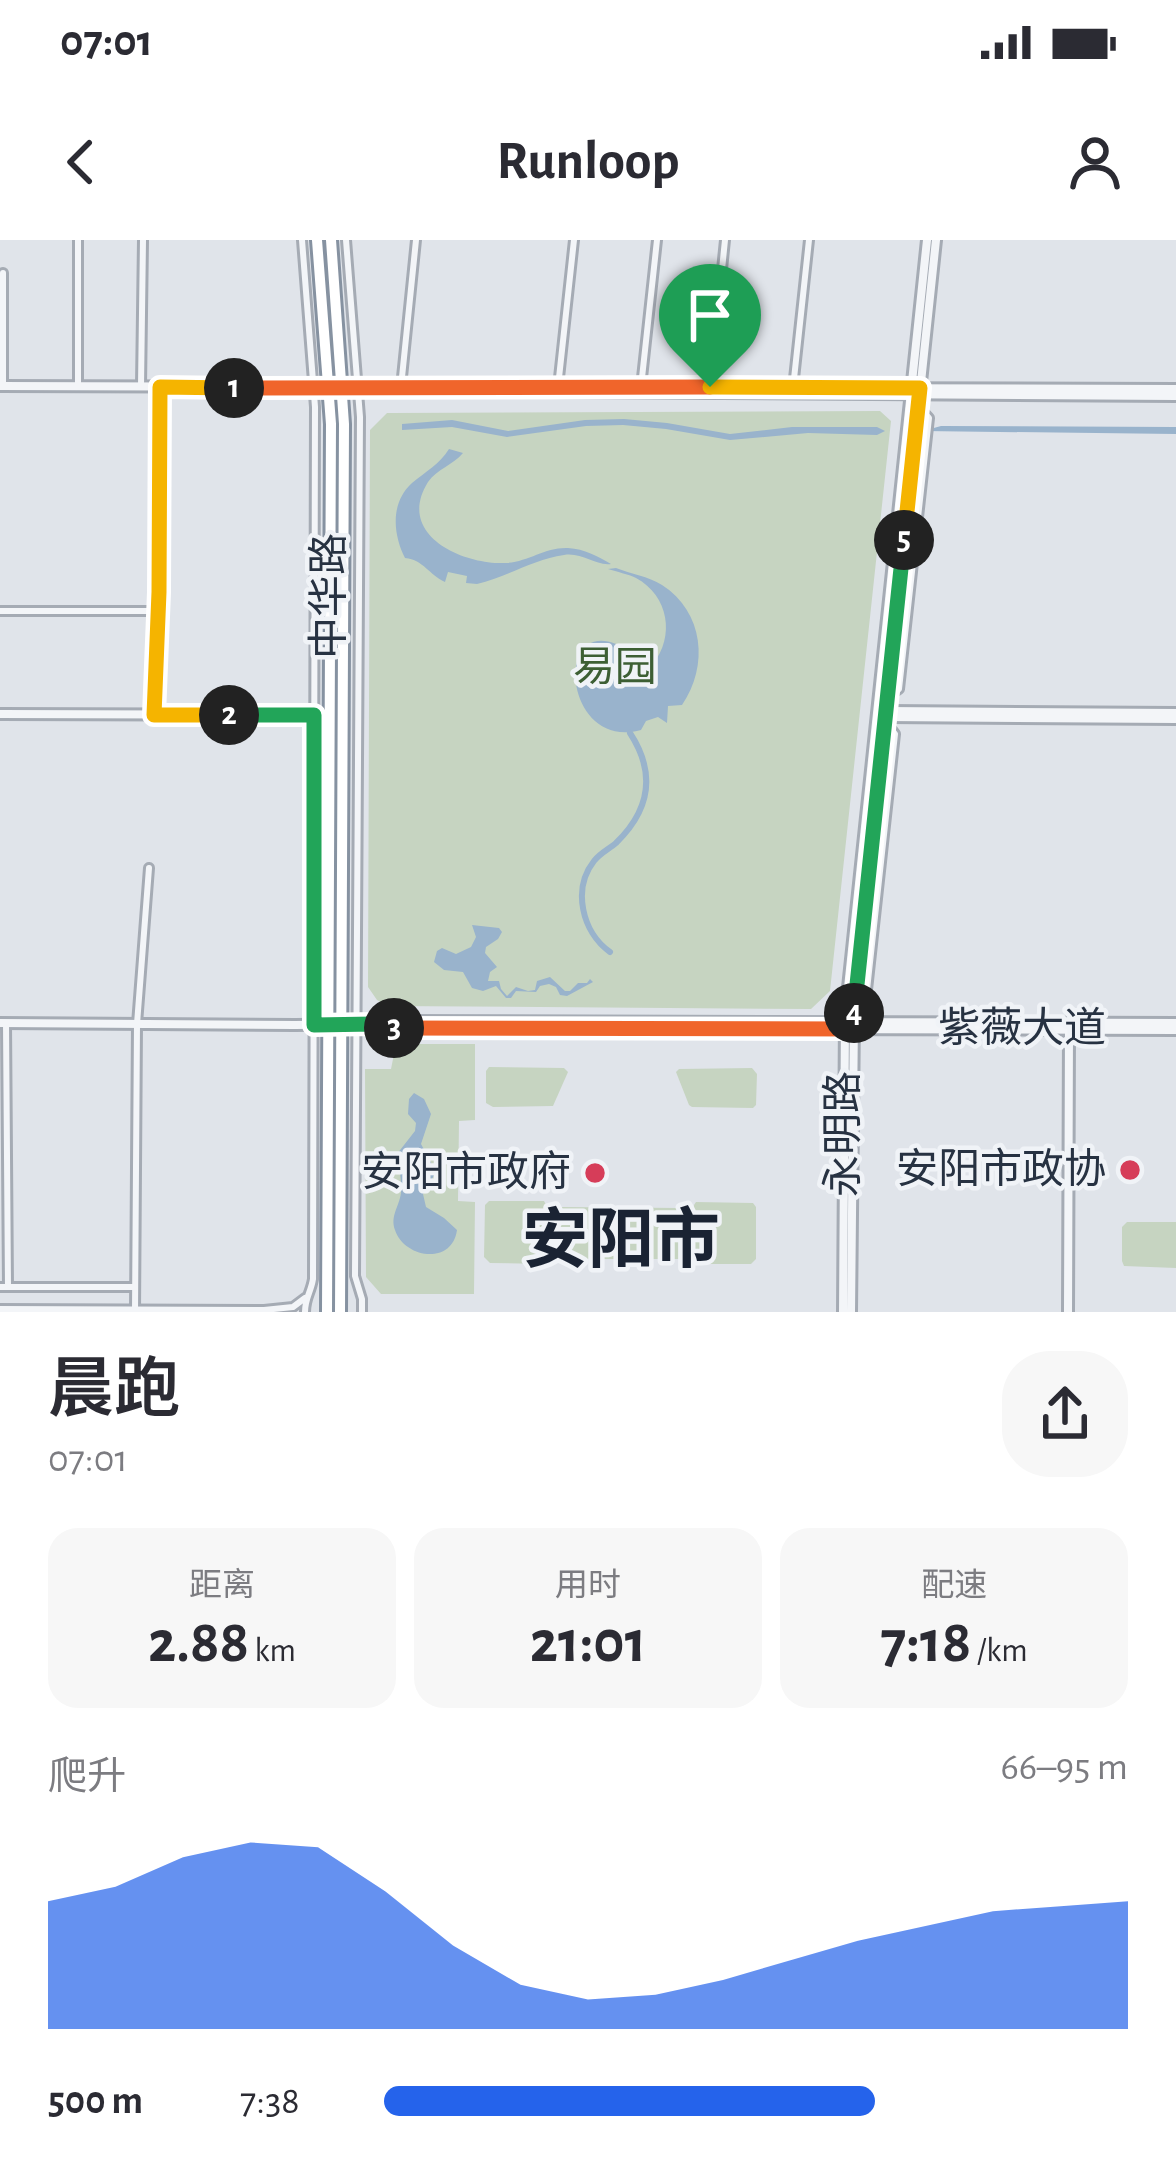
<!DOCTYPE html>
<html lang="zh">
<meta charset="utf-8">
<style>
:root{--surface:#fff;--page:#f7f7f7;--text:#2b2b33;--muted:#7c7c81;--accent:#2563eb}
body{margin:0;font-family:"Alegreya Sans","Noto Sans SC",sans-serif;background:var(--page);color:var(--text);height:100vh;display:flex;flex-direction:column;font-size:45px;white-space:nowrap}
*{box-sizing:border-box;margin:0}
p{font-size:39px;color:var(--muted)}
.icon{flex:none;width:66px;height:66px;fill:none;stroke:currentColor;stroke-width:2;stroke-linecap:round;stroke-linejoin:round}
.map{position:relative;height:1072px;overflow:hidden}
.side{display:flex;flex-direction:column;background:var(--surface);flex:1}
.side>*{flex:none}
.pin{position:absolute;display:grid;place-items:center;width:102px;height:102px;color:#fff;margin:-123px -51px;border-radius:50% 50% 50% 0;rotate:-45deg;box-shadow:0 0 12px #0007}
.pin .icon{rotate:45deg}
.km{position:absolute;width:60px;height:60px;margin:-30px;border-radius:50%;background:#222;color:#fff;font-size:33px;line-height:60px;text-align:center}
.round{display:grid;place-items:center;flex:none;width:126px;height:126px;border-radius:48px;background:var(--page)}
.summary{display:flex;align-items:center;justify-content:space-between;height:204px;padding:0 48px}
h1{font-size:66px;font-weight:600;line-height:90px}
.metrics{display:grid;grid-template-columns:repeat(3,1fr);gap:18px;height:204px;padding:12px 48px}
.metrics div{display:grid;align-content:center;border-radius:30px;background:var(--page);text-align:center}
.metrics b{font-size:60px;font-weight:600}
.metrics small{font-size:33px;font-weight:400}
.metrics p{font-size:33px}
.chart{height:336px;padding:24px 48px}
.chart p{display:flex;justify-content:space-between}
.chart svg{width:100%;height:216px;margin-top:12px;fill:var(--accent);opacity:.7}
ul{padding:0 48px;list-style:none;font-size:39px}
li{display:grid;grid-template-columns:192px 144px 1fr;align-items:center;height:90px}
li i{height:30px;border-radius:15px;background:var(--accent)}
.status{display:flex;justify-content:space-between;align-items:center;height:84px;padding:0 60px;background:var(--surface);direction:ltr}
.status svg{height:33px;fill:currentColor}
header{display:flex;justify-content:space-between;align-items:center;height:156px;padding:0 48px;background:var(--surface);font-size:54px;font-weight:600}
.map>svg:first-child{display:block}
.green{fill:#c6d4c1}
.water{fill:#99b3cc}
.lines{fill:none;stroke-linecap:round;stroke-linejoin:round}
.canal{stroke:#99b3cc;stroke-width:6}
.minor-casing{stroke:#a5abb4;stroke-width:12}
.tertiary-casing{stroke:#a5abb4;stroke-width:14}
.trunk-casing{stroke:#8692a1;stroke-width:16}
.minor{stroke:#f3f5f8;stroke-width:6}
.tertiary{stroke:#f3f5f8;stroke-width:8}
.trunk{stroke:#fff;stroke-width:10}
.split-1-casing{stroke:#fff;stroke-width:24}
.split-2-casing{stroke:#fff;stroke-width:24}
.split-3-casing{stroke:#fff;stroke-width:24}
.split-4-casing{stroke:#fff;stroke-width:24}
.split-5-casing{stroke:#fff;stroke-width:24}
.split-6-casing{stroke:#fff;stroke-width:24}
.split-1{stroke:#f0652b;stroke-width:15}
.split-2{stroke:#f5b400;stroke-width:15}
.split-3{stroke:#22a559;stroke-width:15}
.split-4{stroke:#f0652b;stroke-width:15}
.split-5{stroke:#22a559;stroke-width:15}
.split-6{stroke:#f5b400;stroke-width:15}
.poi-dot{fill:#d63d59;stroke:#f0f3f7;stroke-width:4.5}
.labels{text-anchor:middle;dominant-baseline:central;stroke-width:9;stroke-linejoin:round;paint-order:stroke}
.street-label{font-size:42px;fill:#273242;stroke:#f0f3f7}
.park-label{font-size:42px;fill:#3d5f34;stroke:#f0f3f7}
.poi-label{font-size:42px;fill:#273242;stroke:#f0f3f7;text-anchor:end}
.town-label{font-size:66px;font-weight:bold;fill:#1a2333;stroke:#f0f3f7}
</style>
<div class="status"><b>07:01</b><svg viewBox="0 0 49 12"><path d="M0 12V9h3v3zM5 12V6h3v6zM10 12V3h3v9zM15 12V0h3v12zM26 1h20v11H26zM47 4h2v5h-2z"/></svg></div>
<header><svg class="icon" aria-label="back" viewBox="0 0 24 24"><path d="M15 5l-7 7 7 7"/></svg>Runloop<svg class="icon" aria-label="person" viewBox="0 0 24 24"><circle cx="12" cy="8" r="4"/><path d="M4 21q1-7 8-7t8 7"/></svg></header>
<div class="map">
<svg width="1176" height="1072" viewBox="0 0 1176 1072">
<rect width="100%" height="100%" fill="#e0e4ea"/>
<!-- green -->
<g class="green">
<polygon points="880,171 891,181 830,751 811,769 387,766 377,760 368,747 370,190 387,173 392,173"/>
<polygon points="396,804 475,804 475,880 459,881 458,961 475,962 474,1054 381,1054 366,1037 365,829 391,829"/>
<polygon points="489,827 564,828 568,832 553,866 493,867 486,863 486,831"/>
<polygon points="752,828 757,834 756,865 753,868 692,867 689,865 676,832 679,829"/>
<polygon points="489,961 544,961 548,968 548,1020 544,1024 490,1023 484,1017 485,965"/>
<polygon points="696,962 753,963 756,967 756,1019 751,1024 698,1024 694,1021 694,965"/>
<polygon points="562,967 679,968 682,971 683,1015 679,1019 564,1019 559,1015 559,971"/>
<polygon points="1127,982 1176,982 1176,1028 1124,1026 1122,1021 1122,987"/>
</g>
<!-- water -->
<g class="water">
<polygon points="624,179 667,183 730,194 792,187 877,187 885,191 877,195 808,193 730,200 666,189 623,185 586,186 507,197 452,187 402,190 402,184 452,180 508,191 585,180"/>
<polygon points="941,186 1176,187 1176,194 923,191"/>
<path d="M 449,209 L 463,213 C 453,225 437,229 428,242 C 395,295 463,325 506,323 C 528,322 545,307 568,308 C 585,309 597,316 611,324 C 595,326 582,312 564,315 C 534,319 507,337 477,344 L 466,343 L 467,336 L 448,332 L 445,342 C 429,335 424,320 405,318 C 393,294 390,263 412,243 C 425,232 440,224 449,209 Z"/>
<path d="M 616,328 C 631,334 648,336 662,345 C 704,372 709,426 682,465 L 668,466 L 667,483 L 658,477 L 646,481 L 641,490 C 565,511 553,379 616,404 L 620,419 L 634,427 L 653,424 C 675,396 669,356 636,338 C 628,334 617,332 608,329 Z"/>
<polygon points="472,685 499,688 502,692 498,699 486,707 485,713 497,727 490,732 488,741 499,741 501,749 507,756 516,747 528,751 535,750 537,741 550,737 565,751 570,751 578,743 587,743 590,739 593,742 567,756 560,755 556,747 549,744 540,746 536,752 516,751 511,758 506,758 496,746 483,751 472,748 463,732 444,730 434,722 437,711 442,708 456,714 471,707 476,697"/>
<path d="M 414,853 L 424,859 L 431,874 L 421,904 L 436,932 L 423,954 L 426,967 L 444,978 L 457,990 C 452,1026 404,1018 395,990 C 390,976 399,967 401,953 C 402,941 399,926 397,914 L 415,891 L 416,883 L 408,874 L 409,859 Z"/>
</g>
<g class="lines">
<!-- canal -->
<path class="canal" d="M 610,712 C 582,692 572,649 594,621 C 600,613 609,609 616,603 C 650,570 656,533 630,493"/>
<!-- minor casing -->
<g class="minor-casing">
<g id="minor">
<polyline points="78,0 78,146"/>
<path d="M 302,0 L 315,167 L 313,1039 C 311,1052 305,1058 305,1072"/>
<polyline points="346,0 360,177 355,1036 362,1059 362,1072"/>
<polyline points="3,146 3,33"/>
<polyline points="141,146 143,0"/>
<polyline points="401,147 416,0"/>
<polyline points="558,147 574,0"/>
<polyline points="641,147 657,0"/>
<polyline points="710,147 725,0"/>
<polyline points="793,148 809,0"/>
<polyline points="0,371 158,371"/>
<polyline points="888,457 899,449 929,178 918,166"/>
<polyline points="154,474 159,352 161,147"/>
<polyline points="854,767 866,759 895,494 885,481"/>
<polyline points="6,783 8,1047"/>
<polyline points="0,1047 134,1047"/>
<polyline points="0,1069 264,1070 293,1067 305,1058"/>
<polyline points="135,1072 137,784 149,628"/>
</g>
</g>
<!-- tertiary casing -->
<g class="tertiary-casing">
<g id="tertiary">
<polyline points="0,146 1176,149"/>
<polyline points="397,151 1176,156"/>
<polyline points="886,471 1176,473"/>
<polyline points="0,474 329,475"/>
<polyline points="886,477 1176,479"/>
<polyline points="0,783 295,785 375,784 395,781 1176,783"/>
<polyline points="382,785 395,788 1176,790"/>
<polyline points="843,1072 845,776 927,0"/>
<polyline points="851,1072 854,777 936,0"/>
<polyline points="1068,1072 1069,789"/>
</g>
</g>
<!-- trunk casing -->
<g class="trunk-casing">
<g id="trunk">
<polyline points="317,0 331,184 327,1072"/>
<polyline points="331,0 344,184 340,1072"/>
</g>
</g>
<!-- minor -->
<use href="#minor" class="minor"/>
<!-- tertiary -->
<use href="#tertiary" class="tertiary"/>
<!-- trunk -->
<use href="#trunk" class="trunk"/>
</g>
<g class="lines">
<!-- split-1 casing -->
<g class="split-1-casing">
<polyline id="split-1" points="234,148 710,147"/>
</g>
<!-- split-2 casing -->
<g class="split-2-casing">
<polyline id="split-2" points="229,475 154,475 159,352 160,147 234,148"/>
</g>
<!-- split-3 casing -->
<g class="split-3-casing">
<polyline id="split-3" points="229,475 314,475 314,785 374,784 394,788"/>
</g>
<!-- split-4 casing -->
<g class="split-4-casing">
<polyline id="split-4" points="394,788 853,789 854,773"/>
</g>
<!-- split-5 casing -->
<g class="split-5-casing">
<polyline id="split-5" points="854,773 904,300"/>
</g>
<!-- split-6 casing -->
<g class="split-6-casing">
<polyline id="split-6" points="710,147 920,148 904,300"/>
</g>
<!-- split-1 -->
<use href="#split-1" class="split-1"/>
<!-- split-2 -->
<use href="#split-2" class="split-2"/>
<!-- split-3 -->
<use href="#split-3" class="split-3"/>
<!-- split-4 -->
<use href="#split-4" class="split-4"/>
<!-- split-5 -->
<use href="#split-5" class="split-5"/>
<!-- split-6 -->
<use href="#split-6" class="split-6"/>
</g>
<!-- markers -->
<g class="poi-dot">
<circle cx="1130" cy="930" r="12"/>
<circle cx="595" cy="933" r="12"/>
</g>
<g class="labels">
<!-- street labels -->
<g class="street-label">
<text transform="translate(330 356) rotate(-90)">中华路</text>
<text x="1022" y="789">紫薇大道</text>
<text transform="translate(844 894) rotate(-90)">永明路</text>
</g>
<!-- park labels -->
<g class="park-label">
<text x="615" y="428">易园</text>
</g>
<!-- poi labels -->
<g class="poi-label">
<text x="1106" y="930">安阳市政协</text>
<text x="571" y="933">安阳市政府</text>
</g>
<!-- town labels -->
<g class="town-label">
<text x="621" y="1002">安阳市</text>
</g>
</g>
</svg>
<div class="pin" style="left:710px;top:147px;background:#1e9e55"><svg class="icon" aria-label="arrive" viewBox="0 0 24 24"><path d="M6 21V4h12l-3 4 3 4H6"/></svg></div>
<b class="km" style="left:234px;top:148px">1</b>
<b class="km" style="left:229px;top:475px">2</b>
<b class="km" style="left:394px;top:788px">3</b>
<b class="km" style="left:854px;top:773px">4</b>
<b class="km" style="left:904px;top:300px">5</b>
</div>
<section class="side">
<div class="summary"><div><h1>晨跑</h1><p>07:01</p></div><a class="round"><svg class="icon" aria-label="share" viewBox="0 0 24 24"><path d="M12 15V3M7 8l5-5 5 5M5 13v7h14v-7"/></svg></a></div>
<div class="metrics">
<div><p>距离</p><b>2.88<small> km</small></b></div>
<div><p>用时</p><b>21:01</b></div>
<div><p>配速</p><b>7:18<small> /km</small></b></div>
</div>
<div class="chart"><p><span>爬升</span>66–95 m</p>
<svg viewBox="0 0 160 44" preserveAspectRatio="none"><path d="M0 44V18L10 15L20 9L30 6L40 7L50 16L60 27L70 35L80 38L90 37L100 34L110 30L120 26L130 23L140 20L150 19L160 18V44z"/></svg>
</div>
<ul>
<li><b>500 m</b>7:38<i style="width:66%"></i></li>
</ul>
</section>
